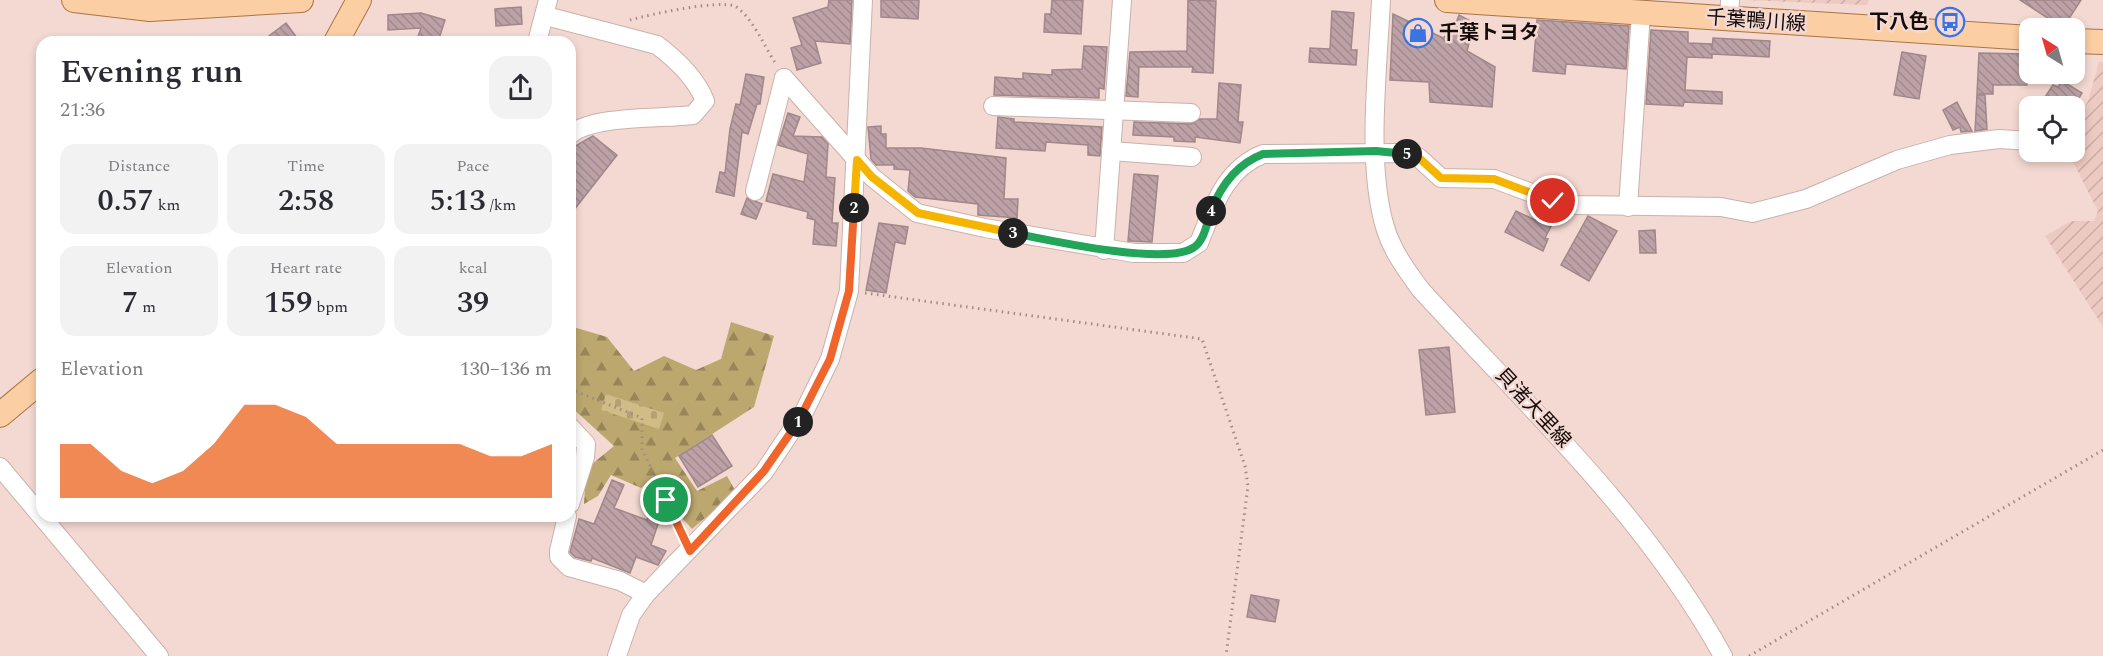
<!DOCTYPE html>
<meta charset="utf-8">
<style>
:root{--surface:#fff;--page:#f2f2f3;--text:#2b2b33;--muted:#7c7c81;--accent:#ea580c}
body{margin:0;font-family:Spectral,"Noto Sans JP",serif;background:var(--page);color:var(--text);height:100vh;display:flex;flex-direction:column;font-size:22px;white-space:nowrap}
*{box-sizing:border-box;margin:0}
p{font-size:20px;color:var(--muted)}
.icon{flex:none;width:33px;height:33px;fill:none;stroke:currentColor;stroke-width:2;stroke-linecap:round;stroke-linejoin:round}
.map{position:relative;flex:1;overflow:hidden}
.panel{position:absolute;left:36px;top:36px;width:540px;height:486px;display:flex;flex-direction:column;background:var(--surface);border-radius:18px;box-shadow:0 3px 9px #0003}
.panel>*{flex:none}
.needle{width:39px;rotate:323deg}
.controls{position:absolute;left:2019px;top:18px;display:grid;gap:12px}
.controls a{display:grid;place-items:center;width:66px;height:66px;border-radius:12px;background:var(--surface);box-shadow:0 3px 9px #0003;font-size:30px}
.pin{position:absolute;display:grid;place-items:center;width:51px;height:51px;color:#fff;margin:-26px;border:3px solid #fff;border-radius:50%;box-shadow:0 2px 6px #0007}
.km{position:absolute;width:30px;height:30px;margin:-15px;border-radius:50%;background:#222;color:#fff;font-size:16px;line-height:30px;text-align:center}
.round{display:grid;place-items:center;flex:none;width:63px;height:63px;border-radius:18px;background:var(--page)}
.overview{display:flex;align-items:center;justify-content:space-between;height:102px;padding:0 24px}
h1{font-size:33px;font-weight:600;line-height:45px}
.metrics{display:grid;grid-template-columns:repeat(3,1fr);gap:9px;height:102px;padding:6px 24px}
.metrics div{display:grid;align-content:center;border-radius:15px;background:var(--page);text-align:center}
.metrics b{font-size:30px;font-weight:600}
.metrics small{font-size:16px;font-weight:400}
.metrics p{font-size:16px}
.chart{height:168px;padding:12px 24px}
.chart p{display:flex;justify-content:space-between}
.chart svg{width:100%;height:108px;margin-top:6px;fill:var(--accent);opacity:.7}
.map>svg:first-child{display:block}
.industrial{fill:url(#industrial-furrows)}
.forest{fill:url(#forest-firs)}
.cemetery{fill:url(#cemetery-stones)}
.building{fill:url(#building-back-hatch);stroke:#a0878a;stroke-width:1.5}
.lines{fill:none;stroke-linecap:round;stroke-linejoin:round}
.minor-casing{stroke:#cab1aa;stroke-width:20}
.major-casing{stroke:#a97547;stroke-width:26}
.path{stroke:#a08c87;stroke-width:3;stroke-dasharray:1.5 4.5;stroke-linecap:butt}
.minor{stroke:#fff;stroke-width:18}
.major{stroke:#fbcea4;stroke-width:24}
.split-1-casing{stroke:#fff;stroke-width:12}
.split-2-casing{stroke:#fff;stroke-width:12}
.split-3-casing{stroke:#fff;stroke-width:12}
.split-4-casing{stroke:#fff;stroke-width:12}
.split-5-casing{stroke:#fff;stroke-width:12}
.split-6-casing{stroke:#fff;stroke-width:12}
.split-1{stroke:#f0652b;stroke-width:8}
.split-2{stroke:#f0652b;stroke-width:8}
.split-3{stroke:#f5b400;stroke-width:8}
.split-4{stroke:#22a559;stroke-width:8}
.split-5{stroke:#22a559;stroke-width:8}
.split-6{stroke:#f5b400;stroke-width:8}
.labels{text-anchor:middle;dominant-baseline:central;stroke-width:5;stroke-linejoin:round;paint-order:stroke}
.street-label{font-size:20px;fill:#150c0a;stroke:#f4d9d2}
.poi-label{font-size:20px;font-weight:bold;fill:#150c0a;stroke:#f4d9d2;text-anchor:end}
</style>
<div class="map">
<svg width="2103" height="656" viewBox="0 0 2103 656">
<defs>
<pattern id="industrial-furrows" width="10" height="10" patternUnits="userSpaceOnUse" patternTransform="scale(1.5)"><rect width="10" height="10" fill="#eccac1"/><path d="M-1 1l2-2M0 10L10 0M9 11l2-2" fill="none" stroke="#caaca4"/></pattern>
<pattern id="forest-firs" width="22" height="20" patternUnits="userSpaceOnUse" patternTransform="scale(1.5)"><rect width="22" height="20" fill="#bca76e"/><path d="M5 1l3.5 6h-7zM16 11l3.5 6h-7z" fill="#988659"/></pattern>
<pattern id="cemetery-stones" width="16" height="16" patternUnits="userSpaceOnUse" patternTransform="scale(1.5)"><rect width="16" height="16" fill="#d1bc87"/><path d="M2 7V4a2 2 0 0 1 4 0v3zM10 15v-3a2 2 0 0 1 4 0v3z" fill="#b3a073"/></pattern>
<pattern id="building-back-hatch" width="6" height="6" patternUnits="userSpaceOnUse" patternTransform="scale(1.5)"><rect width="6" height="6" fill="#bca2a6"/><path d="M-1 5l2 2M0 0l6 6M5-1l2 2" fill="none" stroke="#a18a8e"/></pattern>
</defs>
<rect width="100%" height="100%" fill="#f4d9d2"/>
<!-- industrial -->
<g class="industrial">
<polygon points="1744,0 1869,0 1867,5"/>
<polygon points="2099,62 2103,62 2103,327 2045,236 2071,221 2094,221 2098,211 2068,152 2074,152 2075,124 2088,101"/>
</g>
<!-- forest -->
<polygon class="forest" points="731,322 774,336 754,407 675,458 697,491 727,476 736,492 692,529 649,481 641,488 611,475 598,496 584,504 586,469 614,446 570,406 570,326 607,337 634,371 664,356 696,370 721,359"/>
<!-- cemetery -->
<polygon class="cemetery" points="606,394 664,413 659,429 601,410"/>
<!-- building -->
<g class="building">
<polygon points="829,0 852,0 850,44 815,41 821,63 797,70 791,48 802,45 793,18 828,7"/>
<polygon points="881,0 919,0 918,19 881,17"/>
<polygon points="1052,0 1083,0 1081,34 1044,32 1045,14 1051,14"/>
<polygon points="1188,0 1216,1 1213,73 1192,72 1193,67 1139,67 1138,97 1126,96 1130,52 1187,51"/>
<polygon points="2020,0 2081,0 2063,28"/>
<polygon points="521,7 522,24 496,26 495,9"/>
<polygon points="1332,11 1354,13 1351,50 1357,50 1356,65 1309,62 1310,48 1330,49"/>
<polygon points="421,13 445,20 438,42 416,42 421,28 388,30 388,15"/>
<polygon points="1393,14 1443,38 1454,28 1459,15 1474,23 1467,51 1495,67 1492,107 1430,102 1429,82 1390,80"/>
<polygon points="1537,20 1629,26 1626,69 1566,64 1565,74 1533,71"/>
<polygon points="286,23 300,42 261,42"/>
<polygon points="1651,30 1688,32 1688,43 1712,44 1712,50 1713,38 1770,41 1769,57 1712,54 1712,58 1687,57 1685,90 1722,92 1722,104 1684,102 1683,106 1646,104"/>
<polygon points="1084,46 1107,47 1104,89 1099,88 1099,98 994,95 995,77 1023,79 1023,73 1052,75 1052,70 1082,69"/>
<polygon points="1902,52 1926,56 1919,99 1894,95"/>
<polygon points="1979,53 2028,54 2027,85 1993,85 1993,94 1977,94"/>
<polygon points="746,74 764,77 760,104 757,104 748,134 742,132 734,196 716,192 720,172 725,173 730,129 736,104 740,105"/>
<polygon points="2062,81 2082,93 2074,106 2060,106 2045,97 2053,85 2058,87"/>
<polygon points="1219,83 1241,85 1238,122 1243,122 1240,143 1195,137 1195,142 1174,141 1174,137 1133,135 1134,122 1191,124 1200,119 1217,119"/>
<polygon points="1977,95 1985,95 1987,129 1975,131"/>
<polygon points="1957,102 1959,106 1972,131 1961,132 1960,127 1953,130 1943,110"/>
<polygon points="788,113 800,117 793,136 822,137 828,144 826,177 835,178 832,223 838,223 836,246 813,244 815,220 807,218 808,212 766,201 773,174 804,182 808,154 778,145"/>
<polygon points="998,117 1014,119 1014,122 1102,127 1100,156 1088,155 1088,145 1046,142 1045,151 996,148"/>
<polygon points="881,126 881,134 886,134 886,148 921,148 1006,158 1004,199 1018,199 1017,218 978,215 978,204 915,197 908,191 910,170 894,169 894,165 876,165 871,159 868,127"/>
<polygon points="593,136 617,155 570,215 570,149"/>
<polygon points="1134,174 1158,176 1152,242 1128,241"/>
<polygon points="747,198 762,204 756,219 741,214"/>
<polygon points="1541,209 1558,213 1545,238 1548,239 1543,251 1505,232 1516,211 1535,220"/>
<polygon points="1588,216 1617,231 1589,281 1561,265"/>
<polygon points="879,223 908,227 905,244 895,242 886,293 866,290"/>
<polygon points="1655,230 1656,253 1640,253 1639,231"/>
<polygon points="1449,347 1455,412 1426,415 1419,350"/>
<polygon points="712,435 732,466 698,487 679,456"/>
<polygon points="612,480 624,485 614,508 647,520 648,517 659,521 651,545 666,551 658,565 636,557 630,573 592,558 591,561 575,557 570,552 579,519 594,524"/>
<polygon points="1251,595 1279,600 1275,622 1247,617"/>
</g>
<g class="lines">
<!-- minor casing -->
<g class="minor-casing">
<g id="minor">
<path d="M 1381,0 C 1378,67 1366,164 1385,227 C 1392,251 1407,271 1421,290 C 1529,408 1645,515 1723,656"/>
<path d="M 546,16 L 657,45 C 677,60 696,78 705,101 L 693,115 C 662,119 591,115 570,135"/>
<polyline points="1729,20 1730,0"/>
<polyline points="537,42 548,0"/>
<path d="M 784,78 L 872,177 L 917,213 L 985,228 L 1134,253 L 1183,253 L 1199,243 C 1214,206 1224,170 1263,154 L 1400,153 L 1418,157 L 1441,178 L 1494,179 L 1553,201 L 1575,205 L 1721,207 L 1752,213 L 1806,199 L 1897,160 L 1950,145 L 1999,139 L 2030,141"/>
<polyline points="993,106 1191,113"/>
<polyline points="1111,151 1192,157"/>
<polyline points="755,191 784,78"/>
<polyline points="1628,207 1641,13"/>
<polyline points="1104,250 1122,0"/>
<polyline points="570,427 586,444 585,457 570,504"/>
<polyline points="0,467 159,656"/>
<polyline points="567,516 559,551 559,557 569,567 620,581 646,594"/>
<polyline points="617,656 631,615 646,594 764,472 804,412 830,359 849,291 863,0"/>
</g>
</g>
<!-- major casing -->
<g class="major-casing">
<g id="major">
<polyline points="74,0 150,9 301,0"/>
<polyline points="1447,0 2030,38"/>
<polyline points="2074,41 2103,42"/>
<polyline points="336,42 359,0"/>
<polyline points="0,415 42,380"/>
</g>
</g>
<!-- path -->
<g class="path">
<path d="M 630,20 C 652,14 716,0 735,6 C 753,18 764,46 776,64"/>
<polyline points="865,293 1202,339 1245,466 1248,486 1226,656"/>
<polyline points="570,389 642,418 642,449 683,535"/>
<polyline points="1749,656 2103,450"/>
</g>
<!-- minor -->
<use href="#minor" class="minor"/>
<!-- major -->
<use href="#major" class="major"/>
</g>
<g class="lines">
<!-- split-1 casing -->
<g class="split-1-casing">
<polyline id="split-1" points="666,500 690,551 764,471 798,422"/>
</g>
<!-- split-2 casing -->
<g class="split-2-casing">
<polyline id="split-2" points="798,422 830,359 849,291 854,208"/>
</g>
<!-- split-3 casing -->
<g class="split-3-casing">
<polyline id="split-3" points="854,208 857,160 872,177 918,213 1013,233"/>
</g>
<!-- split-4 casing -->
<g class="split-4-casing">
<path id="split-4" d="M 1013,233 C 1048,240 1164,266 1193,248 C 1204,242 1207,223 1211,211"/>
</g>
<!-- split-5 casing -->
<g class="split-5-casing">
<path id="split-5" d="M 1211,211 C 1221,185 1237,164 1263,154 L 1376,151 L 1407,154"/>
</g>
<!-- split-6 casing -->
<g class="split-6-casing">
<polyline id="split-6" points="1407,154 1418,157 1441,178 1494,179 1553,201"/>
</g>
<!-- split-1 -->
<use href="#split-1" class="split-1"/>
<!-- split-2 -->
<use href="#split-2" class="split-2"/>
<!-- split-3 -->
<use href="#split-3" class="split-3"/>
<!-- split-4 -->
<use href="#split-4" class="split-4"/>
<!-- split-5 -->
<use href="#split-5" class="split-5"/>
<!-- split-6 -->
<use href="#split-6" class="split-6"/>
</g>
<!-- icons -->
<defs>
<g id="bus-ring" transform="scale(1.5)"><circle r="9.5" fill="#f4d9d2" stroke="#3a73e2" stroke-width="1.5"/><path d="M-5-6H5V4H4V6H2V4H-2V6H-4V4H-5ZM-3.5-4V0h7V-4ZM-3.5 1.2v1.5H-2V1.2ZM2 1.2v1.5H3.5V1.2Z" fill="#3a73e2"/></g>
<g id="shop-ring" transform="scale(1.5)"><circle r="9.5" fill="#f4d9d2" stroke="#3a73e2" stroke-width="1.5"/><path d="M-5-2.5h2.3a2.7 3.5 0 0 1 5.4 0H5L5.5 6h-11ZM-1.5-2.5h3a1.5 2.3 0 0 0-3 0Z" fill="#3a73e2"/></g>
</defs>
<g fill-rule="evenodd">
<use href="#bus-ring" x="1950" y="22"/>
<use href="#shop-ring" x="1418" y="33"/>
</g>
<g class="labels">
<!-- street labels -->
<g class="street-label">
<text transform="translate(1756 21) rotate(4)">千葉鴨川線</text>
<text transform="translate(1533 408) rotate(47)">貝渚大里線</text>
</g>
<!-- poi labels -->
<g class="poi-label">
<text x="1929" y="22">下八色</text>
<text x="1439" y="33" text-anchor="start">千葉トヨタ</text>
</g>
</g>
</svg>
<div class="controls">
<a><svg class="needle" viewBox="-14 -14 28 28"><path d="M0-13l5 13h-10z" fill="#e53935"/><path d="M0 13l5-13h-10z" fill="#7c7c81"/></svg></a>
<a><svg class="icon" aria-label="locate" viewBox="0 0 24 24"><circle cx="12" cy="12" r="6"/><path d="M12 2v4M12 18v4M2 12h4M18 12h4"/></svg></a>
</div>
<div class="pin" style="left:666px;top:500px;background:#1e9e55"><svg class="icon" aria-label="arrive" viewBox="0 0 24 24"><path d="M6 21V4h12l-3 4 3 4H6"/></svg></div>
<div class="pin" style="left:1553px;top:201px;background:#d93025"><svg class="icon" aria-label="check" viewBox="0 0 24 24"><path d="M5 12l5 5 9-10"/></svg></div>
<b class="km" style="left:798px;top:422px">1</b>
<b class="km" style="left:854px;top:208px">2</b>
<b class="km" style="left:1013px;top:233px">3</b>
<b class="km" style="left:1211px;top:211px">4</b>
<b class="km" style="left:1407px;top:154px">5</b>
<section class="panel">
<div class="overview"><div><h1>Evening run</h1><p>21:36</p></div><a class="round"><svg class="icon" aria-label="share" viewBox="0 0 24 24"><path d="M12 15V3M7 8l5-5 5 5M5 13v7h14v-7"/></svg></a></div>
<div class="metrics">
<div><p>Distance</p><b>0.57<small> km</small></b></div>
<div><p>Time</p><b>2:58</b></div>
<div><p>Pace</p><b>5:13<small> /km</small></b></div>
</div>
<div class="metrics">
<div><p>Elevation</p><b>7<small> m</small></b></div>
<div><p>Heart rate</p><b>159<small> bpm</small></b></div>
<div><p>kcal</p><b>39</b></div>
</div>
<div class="chart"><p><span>Elevation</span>130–136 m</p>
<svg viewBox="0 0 160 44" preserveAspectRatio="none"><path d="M0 44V22L10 22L20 33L30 38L40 33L50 22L60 6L70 6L80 11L90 22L100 22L110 22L120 22L130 22L140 27L150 27L160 22V44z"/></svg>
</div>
</section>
</div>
